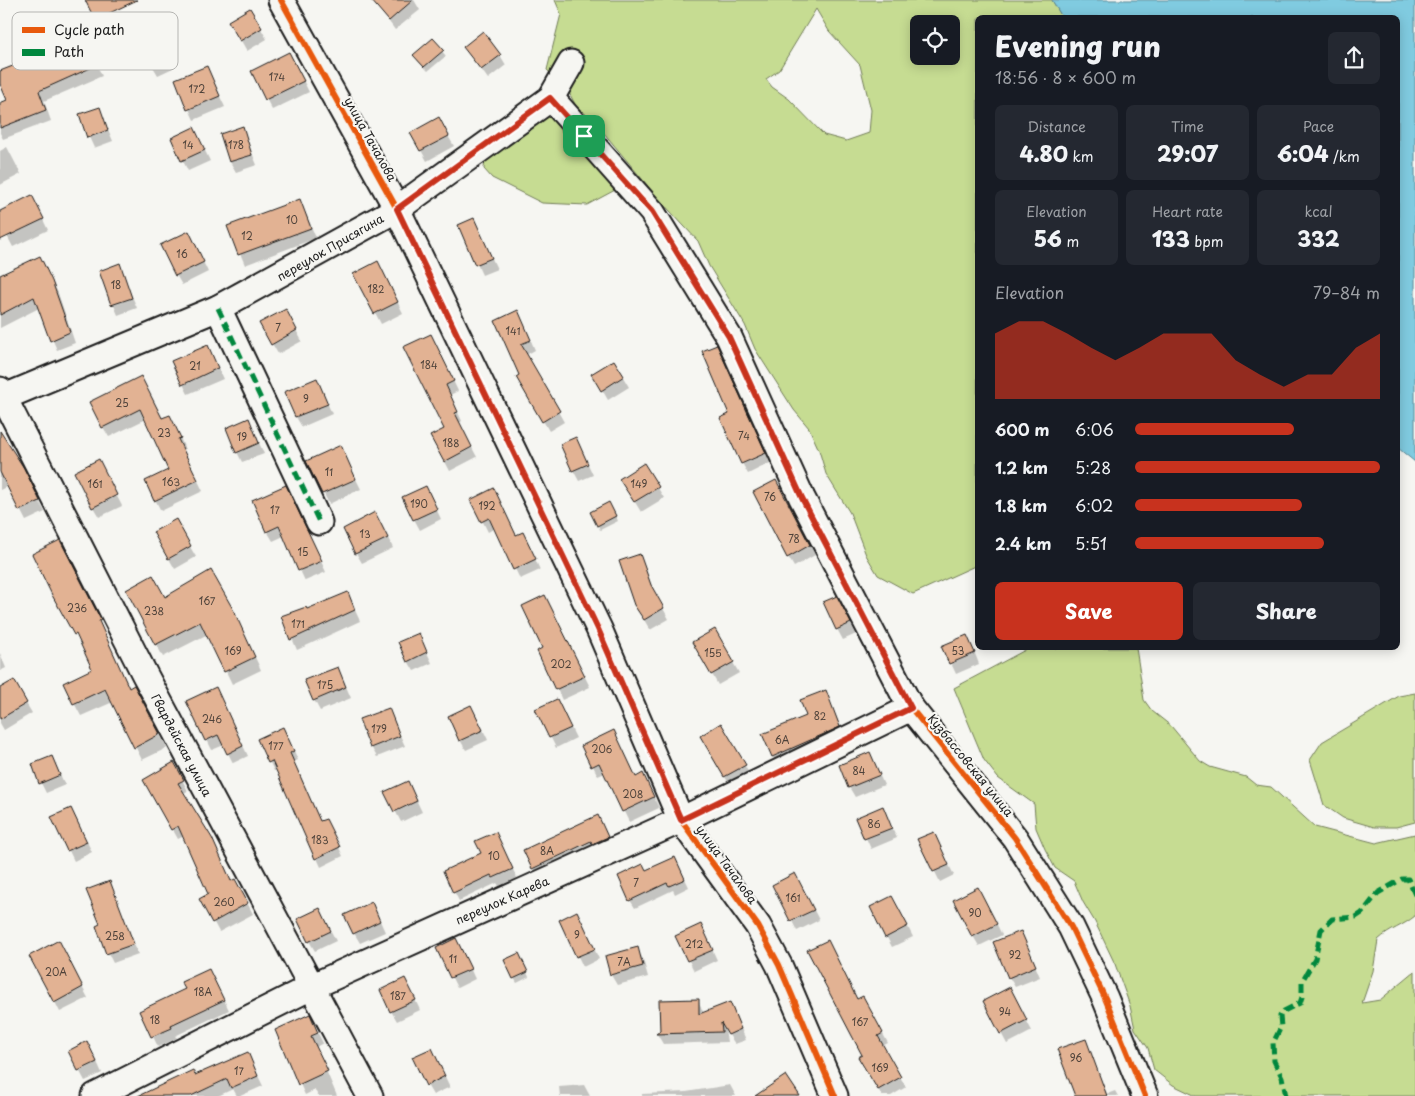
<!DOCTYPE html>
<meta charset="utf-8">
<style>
:root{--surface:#171b24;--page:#242831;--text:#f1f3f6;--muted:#9ea1a6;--accent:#c8321e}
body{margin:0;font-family:"Playpen Sans",sans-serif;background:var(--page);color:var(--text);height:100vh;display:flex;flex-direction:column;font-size:19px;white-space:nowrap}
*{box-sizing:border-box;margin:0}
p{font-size:16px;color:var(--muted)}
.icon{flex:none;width:28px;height:28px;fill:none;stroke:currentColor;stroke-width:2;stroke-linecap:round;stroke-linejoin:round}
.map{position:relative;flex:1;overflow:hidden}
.sheet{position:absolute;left:975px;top:15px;width:425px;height:635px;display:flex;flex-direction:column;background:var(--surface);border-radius:8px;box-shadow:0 2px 12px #0003}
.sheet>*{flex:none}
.buttons{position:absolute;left:910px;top:15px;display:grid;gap:10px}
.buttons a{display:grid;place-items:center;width:50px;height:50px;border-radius:8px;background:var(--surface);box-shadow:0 2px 12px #0003;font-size:25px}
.pin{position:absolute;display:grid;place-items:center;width:42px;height:42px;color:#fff;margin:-21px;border-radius:10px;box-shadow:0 2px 8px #0006}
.round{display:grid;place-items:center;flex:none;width:52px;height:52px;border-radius:8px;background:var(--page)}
.overview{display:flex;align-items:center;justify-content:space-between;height:85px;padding:0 20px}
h1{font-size:28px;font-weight:800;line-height:38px}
.metrics{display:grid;grid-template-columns:repeat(3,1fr);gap:8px;height:85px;padding:5px 20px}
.metrics div{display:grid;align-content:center;border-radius:8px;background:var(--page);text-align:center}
.metrics b{font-size:21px;font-weight:800}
.metrics small{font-size:14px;font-weight:400}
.metrics p{font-size:14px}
.chart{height:140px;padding:10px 20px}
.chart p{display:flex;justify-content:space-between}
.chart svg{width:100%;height:90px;margin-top:5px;fill:var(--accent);opacity:.7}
.cta{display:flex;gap:10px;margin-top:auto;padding:10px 20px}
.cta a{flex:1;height:58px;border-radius:8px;background:var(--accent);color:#fff;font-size:20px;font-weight:800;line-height:58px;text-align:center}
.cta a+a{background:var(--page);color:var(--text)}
ul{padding:0 20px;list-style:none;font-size:16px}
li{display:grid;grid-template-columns:80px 60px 1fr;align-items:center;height:38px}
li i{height:12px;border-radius:6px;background:var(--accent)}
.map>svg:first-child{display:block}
.green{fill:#c6dc92;stroke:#717c57;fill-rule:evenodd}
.water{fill:#80cbe0;stroke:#588592}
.shadow{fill:#0003}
.building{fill:#e2b293;stroke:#1c1c1c}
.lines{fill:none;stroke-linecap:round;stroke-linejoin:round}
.minor-casing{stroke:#1c1c1c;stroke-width:29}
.minor{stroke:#f6f6f2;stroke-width:25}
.quiet{stroke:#00873e;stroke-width:5;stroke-dasharray:10 5;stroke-linecap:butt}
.cycleway-casing{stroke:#f6f6f2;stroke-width:9}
.cycleway{stroke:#e8590c;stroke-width:6}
.route-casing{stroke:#fff;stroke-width:10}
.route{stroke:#c8321e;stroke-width:6}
.labels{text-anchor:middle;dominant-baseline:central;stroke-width:4.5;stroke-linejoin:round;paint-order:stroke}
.number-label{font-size:10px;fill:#4e423a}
.street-label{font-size:12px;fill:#1c1c1c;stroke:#f6f6f2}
.key{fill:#f6f6f2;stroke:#b5b5b2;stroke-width:1}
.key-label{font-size:14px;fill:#1c1c1c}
</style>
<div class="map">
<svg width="1415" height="1096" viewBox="0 0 1415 1096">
<rect width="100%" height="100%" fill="#f6f6f2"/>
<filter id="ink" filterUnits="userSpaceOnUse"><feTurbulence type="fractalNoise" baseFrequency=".02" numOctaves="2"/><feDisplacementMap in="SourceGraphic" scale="10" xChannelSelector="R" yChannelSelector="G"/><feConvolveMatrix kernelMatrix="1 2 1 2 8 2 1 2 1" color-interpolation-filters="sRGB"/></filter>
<g filter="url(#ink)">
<!-- green -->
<g class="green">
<path d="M 555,0 L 1052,0 L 1062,17 L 978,18 L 977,565 L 913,594 L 878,575 L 866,555 L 850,513 L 826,474 L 819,450 L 809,428 L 794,410 L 755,349 L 745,325 L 709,266 L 698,241 L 657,197 L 594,121 L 576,106 L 565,85 L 547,70 L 561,14 ZM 816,9 L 829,31 L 860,65 L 871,110 L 869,133 L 846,141 L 824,135 L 789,99 L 772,87 L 766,79 L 779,70 ZM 919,24 L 951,24 L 951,56 L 919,56 Z"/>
<polygon points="551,115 617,189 587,205 542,203 492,178 484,169 485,158 540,117"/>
<path d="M 1029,648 L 1136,648 L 1144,700 L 1152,711 L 1171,726 L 1200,761 L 1210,767 L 1246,777 L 1256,785 L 1271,787 L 1315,827 L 1376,843 L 1415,834 L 1415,916 C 1403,926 1390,929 1378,940 L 1373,971 L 1362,1003 L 1380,1000 L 1415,971 L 1415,1096 L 1196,1096 L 1173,1085 L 1154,1070 L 1148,1048 L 1135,1029 L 1130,1006 L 1115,964 L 1095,922 L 1083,902 L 1074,881 L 1055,868 L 1045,849 L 1036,828 L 1034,804 L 998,778 L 984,760 L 954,688 Z"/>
<polygon points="1415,693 1415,822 1396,827 1374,827 1343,818 1324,805 1310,760 1322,742 1399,696"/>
</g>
<!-- water -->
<polygon class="water" points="1052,0 1415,0 1415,462 1398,448 1398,18 1062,17"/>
<!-- shadow -->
<g class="shadow">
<polygon points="381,0 414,0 420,10 395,30 376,4"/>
<polygon points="250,10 267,39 247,51 230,22"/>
<polygon points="83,35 102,76 44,101 51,121 3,139 0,133 0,104 8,101 0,80 0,72 43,56"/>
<polygon points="432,39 446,56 428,71 417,60"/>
<polygon points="162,46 173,68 158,75 152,65"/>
<polygon points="465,47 500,55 506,65 488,79"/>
<polygon points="295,64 309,92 272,110 252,72"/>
<polygon points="206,68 225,107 194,120 176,80"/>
<polygon points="99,108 113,141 94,148 89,137"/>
<polygon points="438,119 454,146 427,161 412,134"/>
<polygon points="194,128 210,161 188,171 172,139"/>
<polygon points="242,128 257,165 236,172 230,162"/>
<polygon points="7,147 21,174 0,185 0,151"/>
<polygon points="300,200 316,238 245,265 229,227"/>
<polygon points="37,207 48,230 13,247 0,223 0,212"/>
<polygon points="474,220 497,269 482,275 460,226"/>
<polygon points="194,243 208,272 182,285 176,275"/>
<polygon points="40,257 58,293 75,343 57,350 39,308 0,328 0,276"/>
<polygon points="119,265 137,308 118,315 100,272"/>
<polygon points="383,273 403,313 381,324 355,274"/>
<polygon points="285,310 302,341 278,354 261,324"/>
<polygon points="497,321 523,322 535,350 526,355 564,422 549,431 518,378 521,376"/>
<polygon points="436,345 458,391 450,395 462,421 459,423 477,457 450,471 432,437 445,430"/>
<polygon points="722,356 770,463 748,474 742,463 730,414"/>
<polygon points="213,357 223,379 188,394 183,384"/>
<polygon points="614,362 629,387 608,400 593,374"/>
<polygon points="141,377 163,419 175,426 185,449 183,450 203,491 161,511 146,482 169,471 146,419 109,437 103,427"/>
<polygon points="317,379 332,414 302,427 296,417"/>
<polygon points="249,420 264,454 242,462 237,452"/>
<polygon points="8,446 45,512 26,521 8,486 0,490 0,451"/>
<polygon points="340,447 361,489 329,504 308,462"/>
<polygon points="581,449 593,475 579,481 573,470"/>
<polygon points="644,465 664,498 641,512 627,489"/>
<polygon points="104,471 122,506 99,517 93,507"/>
<polygon points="781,491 815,555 794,567 775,534"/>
<polygon points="291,497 326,572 305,581 284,536 273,541 267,531"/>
<polygon points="431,498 441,519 420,530 414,519"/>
<polygon points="472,500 528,543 540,570 520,579 495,528 488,532"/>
<polygon points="612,508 618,521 600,530 598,525"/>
<polygon points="175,521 196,557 175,569 154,533"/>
<polygon points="381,524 393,548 362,563 356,553"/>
<polygon points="640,555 656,596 669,619 650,630 635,604"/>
<polygon points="128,590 165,598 240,625 261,670 232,684 208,634 163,657"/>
<polygon points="347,593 360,621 297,650 283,617 307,611"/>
<polygon points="550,607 590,687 562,700 539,651 544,649"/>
<polygon points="842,608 856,634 843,640 837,629"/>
<polygon points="101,629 130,689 141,700 167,748 142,760 113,702 81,716 74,703 94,670"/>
<polygon points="715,631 739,673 718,685 694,642"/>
<polygon points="418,634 432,663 414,671 408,661"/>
<polygon points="943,646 972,646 979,664 956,674"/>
<polygon points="0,653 6,668 0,671"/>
<polygon points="338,668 351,698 320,711 314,700"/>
<polygon points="13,682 32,713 4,730 0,723 0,690"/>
<polygon points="826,692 845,737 778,767 773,757 808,717"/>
<polygon points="221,699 248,756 233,763 224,745 212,750 188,701"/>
<polygon points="557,700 576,738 556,748 537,710"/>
<polygon points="388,709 405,746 377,757 371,747"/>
<polygon points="477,717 488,740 466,750 460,740"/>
<polygon points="721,725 750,775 731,787 701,736"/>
<polygon points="288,737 298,760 294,762 321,823 330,829 343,856 321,867 277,770 274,771 259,740"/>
<polygon points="583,746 648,785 659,808 629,822 605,773 598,776"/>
<polygon points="870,754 884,785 855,797 849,787"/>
<polygon points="52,757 65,785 46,793 41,783"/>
<polygon points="174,764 188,791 183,793 217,850 232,882 241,891 253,914 219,932 201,899 210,894 184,836 178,839 145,780"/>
<polygon points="386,793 413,793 422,812 401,822"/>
<polygon points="883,808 897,838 871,849 857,818"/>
<polygon points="71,809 92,852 74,861 53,818"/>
<polygon points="602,825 612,845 538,876 533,868"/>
<polygon points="933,833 954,875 940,882 919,840"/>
<polygon points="500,842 517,878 499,886 497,883 459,901 444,872 483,854"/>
<polygon points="679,866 689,887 675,894 673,890 635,908 630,900"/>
<polygon points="109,882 138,954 113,963 108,953 101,925"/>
<polygon points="774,885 801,885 819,920 797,931"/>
<polygon points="984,898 1002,935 979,946 973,936"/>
<polygon points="898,907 913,937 892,947 871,908"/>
<polygon points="320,909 336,941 315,951 309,941"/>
<polygon points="377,914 385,932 360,943 354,933"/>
<polygon points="561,920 582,923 599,959 583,967"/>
<polygon points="1021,932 1040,977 1015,987 1009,977"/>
<polygon points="677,936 706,936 717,960 694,971"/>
<polygon points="828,941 858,1001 863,998 888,1043 882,1046 906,1087 891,1096 882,1096 860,1057 863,1055"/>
<polygon points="438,949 462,950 475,979 457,988"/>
<polygon points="637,949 643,959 648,977 617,985 611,975 606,957"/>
<polygon points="64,952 88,998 60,1012 55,1002"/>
<polygon points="521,959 529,977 517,983 514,978"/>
<polygon points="209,970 229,1010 175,1036 177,1038 158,1047 141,1011 186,990"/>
<polygon points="410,989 420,1010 397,1021 391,1011"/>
<polygon points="1015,999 1032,1031 1007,1044 1001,1033"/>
<polygon points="698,1000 704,1014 730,1003 746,1040 735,1044 725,1029 727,1042 663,1044 657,1034"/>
<polygon points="309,1016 323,1043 316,1047 337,1096 318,1096 315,1090 305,1095 276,1031"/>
<polygon points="1085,1040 1107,1094 1115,1091 1118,1096 1087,1096"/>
<polygon points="93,1053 102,1073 85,1081 79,1070"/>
<polygon points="247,1053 263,1086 240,1096 237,1096 233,1089 218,1096 155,1096"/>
<polygon points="437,1060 450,1087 433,1095 427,1085"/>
<polygon points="584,1085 590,1096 560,1096 559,1087"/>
<polygon points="730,1085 736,1096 642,1096 642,1094 686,1092"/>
</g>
<!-- building -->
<g class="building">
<polygon points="85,0 137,0 95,20"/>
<polygon points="371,0 413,0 389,21"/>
<polygon points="250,8 262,28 240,41 228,21"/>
<polygon points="483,31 501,55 481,70 463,47"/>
<polygon points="83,33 97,65 39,91 46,110 0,128 0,103 7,100 0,84 0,71 41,55 40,52"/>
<polygon points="433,38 444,50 424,67 413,55"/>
<polygon points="289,52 304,81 265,100 251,71"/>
<polygon points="207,66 220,96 187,110 175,79"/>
<polygon points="100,107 108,130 87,138 79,114"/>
<polygon points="439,117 449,136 420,151 410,133"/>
<polygon points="243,126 252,155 229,162 220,134"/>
<polygon points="194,127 205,150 181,161 171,138"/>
<polygon points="32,195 44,219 0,240 0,211"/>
<polygon points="300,199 311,228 238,255 227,226"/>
<polygon points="474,218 492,258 475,265 458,225"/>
<polygon points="189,231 204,262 175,276 160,245"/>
<polygon points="40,256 52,281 70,332 50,341 34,297 0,315 0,275"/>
<polygon points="378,261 398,302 374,314 353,274"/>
<polygon points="120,263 132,298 111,305 99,271"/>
<polygon points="286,309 297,330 271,345 259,323"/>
<polygon points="518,310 531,340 521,344 560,411 542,422 516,377 519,375 495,321"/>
<polygon points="431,334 454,381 446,385 458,412 455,413 472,447 444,462 430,436 444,429 403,347"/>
<polygon points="208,345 218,368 182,385 171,361"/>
<polygon points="717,345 766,453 741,464 720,418 729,414 702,351"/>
<polygon points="614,360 624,376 601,391 591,374"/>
<polygon points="141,376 162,418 170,415 181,438 178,439 198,480 154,501 145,481 168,470 140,409 102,428 89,402"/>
<polygon points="317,378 328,404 295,417 284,392"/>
<polygon points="249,418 259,443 236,453 226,428"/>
<polygon points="0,431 24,468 40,501 19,511 0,472"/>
<polygon points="576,437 588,464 572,471 560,444"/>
<polygon points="341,445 356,479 322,494 306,461"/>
<polygon points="99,459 117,495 92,508 74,472"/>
<polygon points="644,463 659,487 634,502 619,479"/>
<polygon points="776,480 810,545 787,558 753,492"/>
<polygon points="286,485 322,561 298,571 279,526 266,532 252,500"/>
<polygon points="426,486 437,509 413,520 402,497"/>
<polygon points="494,488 516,535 523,532 536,559 513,570 489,518 481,522 470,500"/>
<polygon points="609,502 616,516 597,526 590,512"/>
<polygon points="375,512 388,538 355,554 343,529"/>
<polygon points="176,519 191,546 168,559 153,532"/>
<polygon points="60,540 101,620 99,621 129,688 134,685 160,734 134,748 105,689 73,704 63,683 92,669 76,634 74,635 52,595 32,554"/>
<polygon points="640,554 651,585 664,608 644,620 634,605 619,561"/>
<polygon points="211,570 234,611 255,657 224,672 200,622 155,645 126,590 153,575 165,597"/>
<polygon points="348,592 355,610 290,640 281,616 306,607 307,609"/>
<polygon points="545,595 585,676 555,690 537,651 542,648 522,606"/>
<polygon points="837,596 851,623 836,630 823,602"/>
<polygon points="715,629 734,662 711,675 692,642"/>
<polygon points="419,633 427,652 407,662 398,642"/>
<polygon points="967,635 975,653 949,664 941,646"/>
<polygon points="338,667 346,687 313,701 304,680"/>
<polygon points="14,680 27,703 0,719 0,688"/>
<polygon points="216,687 243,746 227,754 218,735 205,741 186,701"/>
<polygon points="826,690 840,727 772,757 762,734 806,716 800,700"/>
<polygon points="557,699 571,728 549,738 535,709"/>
<polygon points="471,705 483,730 459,741 448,716"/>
<polygon points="389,708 400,736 370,748 359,719"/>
<polygon points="721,723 746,765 724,777 700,736"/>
<polygon points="283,727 294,751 290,753 320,821 326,819 340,847 315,859 272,761 268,763 257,739"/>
<polygon points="614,730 636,777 643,773 654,797 622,812 599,763 591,767 581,746"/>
<polygon points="870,752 880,775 848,788 839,765"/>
<polygon points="52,756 60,775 39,784 32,764"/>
<polygon points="174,762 184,780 178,783 212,838 231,881 235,879 248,903 212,923 199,899 208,894 178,826 171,830 143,780"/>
<polygon points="408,781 417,801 394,812 384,792"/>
<polygon points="883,806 892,828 864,839 855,818"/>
<polygon points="71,808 87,842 67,851 51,817"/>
<polygon points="598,815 608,837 592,844 591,841 532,869 523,850"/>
<polygon points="496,832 513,869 493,878 491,875 453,893 443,871 481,853 475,841"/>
<polygon points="934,832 949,865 933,872 917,839"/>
<polygon points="675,857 685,879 669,886 667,883 629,901 618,876 643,864 646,870"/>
<polygon points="795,873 814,910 790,921 772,885"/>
<polygon points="110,881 134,944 106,954 96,926 100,924 86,890"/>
<polygon points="978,887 997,924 972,937 953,900"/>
<polygon points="892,896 908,926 885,938 870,907"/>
<polygon points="372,902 380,921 353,934 344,915"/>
<polygon points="320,908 331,931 308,942 297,919"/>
<polygon points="577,911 595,949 576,957 559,920"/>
<polygon points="701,924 713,950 687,961 675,936"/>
<polygon points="1021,931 1036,966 1008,978 993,942"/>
<polygon points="456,938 471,969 450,978 436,948"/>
<polygon points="59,940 83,987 54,1003 29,956"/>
<polygon points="828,940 857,999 863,996 883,1033 878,1036 901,1077 878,1090 858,1057 862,1055 807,950"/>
<polygon points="638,947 643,966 610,975 605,956"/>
<polygon points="519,953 528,972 513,979 504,960"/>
<polygon points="209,969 224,1000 171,1025 172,1028 151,1037 139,1011 185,989 181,982"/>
<polygon points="405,978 416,1000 390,1012 380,990"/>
<polygon points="1010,987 1027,1020 1000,1034 983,1001"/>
<polygon points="699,999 699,1014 730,1002 741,1029 728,1035 721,1023 722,1032 656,1034 660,1031 659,1000"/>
<polygon points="310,1014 318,1033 311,1036 328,1071 298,1085 275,1030"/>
<polygon points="1086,1039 1107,1096 1075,1096 1057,1049"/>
<polygon points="87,1041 97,1062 78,1071 68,1051"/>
<polygon points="432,1048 445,1076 426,1086 412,1057"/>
<polygon points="248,1052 258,1076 231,1088 227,1079 191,1096 138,1096 193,1070 195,1075"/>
<polygon points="786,1075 800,1096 755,1096"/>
</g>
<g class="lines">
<!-- minor casing -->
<g class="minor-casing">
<g id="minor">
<polyline points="281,0 397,209 599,629 681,820 758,926 779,965 835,1096"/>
<polyline points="551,98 652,212 729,337 802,498 911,708 1015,838 1071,927 1105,998 1145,1096"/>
<polyline points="218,308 319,522"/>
<polyline points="0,390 145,675 370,1096"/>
<polyline points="0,399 218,308 397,209 551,98 571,63"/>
<polyline points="95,1096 311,987 681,820 911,708"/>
</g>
</g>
<!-- minor -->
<use href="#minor" class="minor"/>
<!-- quiet -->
<g class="quiet">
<polyline points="218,308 319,522"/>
<polyline points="1286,1096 1282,1077 1274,1061 1273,1043 1281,1027 1280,1016 1284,1011 1300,1003 1302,997 1302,981 1315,959 1321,930 1332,919 1356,917 1362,913 1378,893 1402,879 1408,879 1415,895"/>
</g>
<!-- cycleway casing -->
<g class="cycleway-casing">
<g id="cycleway">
<polyline points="281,0 397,209 599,629 681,820 758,926 779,965 835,1096"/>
<polyline points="551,98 652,212 729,337 802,498 911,708 1015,838 1071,927 1105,998 1145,1096"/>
</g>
</g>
<!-- cycleway -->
<use href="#cycleway" class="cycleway"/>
</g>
</g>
<g class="lines" filter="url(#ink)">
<!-- route casing -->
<g class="route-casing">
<polygon id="route" points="550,98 652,212 729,337 802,498 911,708 681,820 598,629 397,209"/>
</g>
<!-- route -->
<use href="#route" class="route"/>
</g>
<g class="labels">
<!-- number labels -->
<g class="number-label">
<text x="277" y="76">174</text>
<text x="197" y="88">172</text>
<text x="188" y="144">14</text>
<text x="236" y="144">178</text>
<text x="292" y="219">10</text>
<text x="247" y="235">12</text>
<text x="182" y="253">16</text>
<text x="116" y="284">18</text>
<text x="376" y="288">182</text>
<text x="278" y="327">7</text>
<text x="513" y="330">141</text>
<text x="429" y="364">184</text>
<text x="195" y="365">21</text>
<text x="306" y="398">9</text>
<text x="122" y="402">25</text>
<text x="164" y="432">23</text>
<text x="744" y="435">74</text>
<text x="242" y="436">19</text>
<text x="451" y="442">188</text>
<text x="329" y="471">11</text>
<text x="171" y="481">163</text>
<text x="95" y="483">161</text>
<text x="639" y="483">149</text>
<text x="770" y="496">76</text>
<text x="419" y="503">190</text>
<text x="487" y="505">192</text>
<text x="275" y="509">17</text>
<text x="365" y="533">13</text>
<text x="794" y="538">78</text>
<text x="303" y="551">15</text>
<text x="207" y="600">167</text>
<text x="77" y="607">236</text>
<text x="154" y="610">238</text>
<text x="298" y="623">171</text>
<text x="233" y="650">169</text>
<text x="958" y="650">53</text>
<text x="713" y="652">155</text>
<text x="561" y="663">202</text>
<text x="325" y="684">175</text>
<text x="820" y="715">82</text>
<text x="212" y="718">246</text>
<text x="379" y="728">179</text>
<text x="782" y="739">6А</text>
<text x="276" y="745">177</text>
<text x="602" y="748">206</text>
<text x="859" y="770">84</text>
<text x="633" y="793">208</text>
<text x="874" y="823">86</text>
<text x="320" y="839">183</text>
<text x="547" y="850">8А</text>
<text x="494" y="855">10</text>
<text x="636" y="882">7</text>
<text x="793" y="897">161</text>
<text x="224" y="901">260</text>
<text x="975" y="912">90</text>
<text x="577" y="934">9</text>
<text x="115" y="935">258</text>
<text x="694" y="943">212</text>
<text x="1015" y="954">92</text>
<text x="453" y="958">11</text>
<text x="624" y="961">7А</text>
<text x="56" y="971">20А</text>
<text x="203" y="991">18А</text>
<text x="398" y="995">187</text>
<text x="1005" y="1011">94</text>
<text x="155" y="1019">18</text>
<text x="860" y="1021">167</text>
<text x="1076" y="1057">96</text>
<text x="880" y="1067">169</text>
<text x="239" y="1070">17</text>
</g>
<!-- street labels -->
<g class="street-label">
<text transform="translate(371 139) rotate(61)">улица Тачалова</text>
<text transform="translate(330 247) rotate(-30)">переулок Присягина</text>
<text transform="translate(182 745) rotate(62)">Гвардейская улица</text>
<text transform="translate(971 765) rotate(51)">Кузбассовская улица</text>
<text transform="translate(727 864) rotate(54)">улица Тачалова</text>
<text transform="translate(502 900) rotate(-24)">переулок Карева</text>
</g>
</g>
<!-- legend -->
<rect x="12" y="12" width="166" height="58" rx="8" class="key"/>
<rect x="22" y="27" width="23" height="6" fill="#e8590c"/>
<rect x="22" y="49" width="23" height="7" fill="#00873e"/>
<g class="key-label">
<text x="54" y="35">Cycle path</text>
<text x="54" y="57">Path</text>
</g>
</svg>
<div class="buttons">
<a><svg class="icon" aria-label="locate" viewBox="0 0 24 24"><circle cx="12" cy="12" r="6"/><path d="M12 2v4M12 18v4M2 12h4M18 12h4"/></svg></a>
</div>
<div class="pin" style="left:584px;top:136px;background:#1e9e55"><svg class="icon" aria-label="arrive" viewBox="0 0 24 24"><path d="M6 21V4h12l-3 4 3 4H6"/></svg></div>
<section class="sheet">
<div class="overview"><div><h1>Evening run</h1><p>18:56 · 8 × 600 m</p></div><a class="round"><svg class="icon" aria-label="share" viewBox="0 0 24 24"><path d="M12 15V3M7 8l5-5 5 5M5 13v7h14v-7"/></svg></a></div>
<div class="metrics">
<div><p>Distance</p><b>4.80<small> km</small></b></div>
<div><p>Time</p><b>29:07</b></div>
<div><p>Pace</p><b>6:04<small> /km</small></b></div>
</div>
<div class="metrics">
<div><p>Elevation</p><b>56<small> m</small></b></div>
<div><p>Heart rate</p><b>133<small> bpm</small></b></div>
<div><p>kcal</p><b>332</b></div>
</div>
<div class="chart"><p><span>Elevation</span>79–84 m</p>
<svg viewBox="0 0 160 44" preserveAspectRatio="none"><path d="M0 44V12L10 6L20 6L30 12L40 19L50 25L60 19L70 12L80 12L90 12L100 25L110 32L120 38L130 32L140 32L150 19L160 12V44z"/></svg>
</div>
<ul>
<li><b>600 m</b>6:06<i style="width:65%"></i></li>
<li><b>1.2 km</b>5:28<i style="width:100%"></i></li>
<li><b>1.8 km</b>6:02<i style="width:68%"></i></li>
<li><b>2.4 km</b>5:51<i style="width:77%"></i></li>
</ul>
<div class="cta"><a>Save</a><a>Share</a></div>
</section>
</div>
